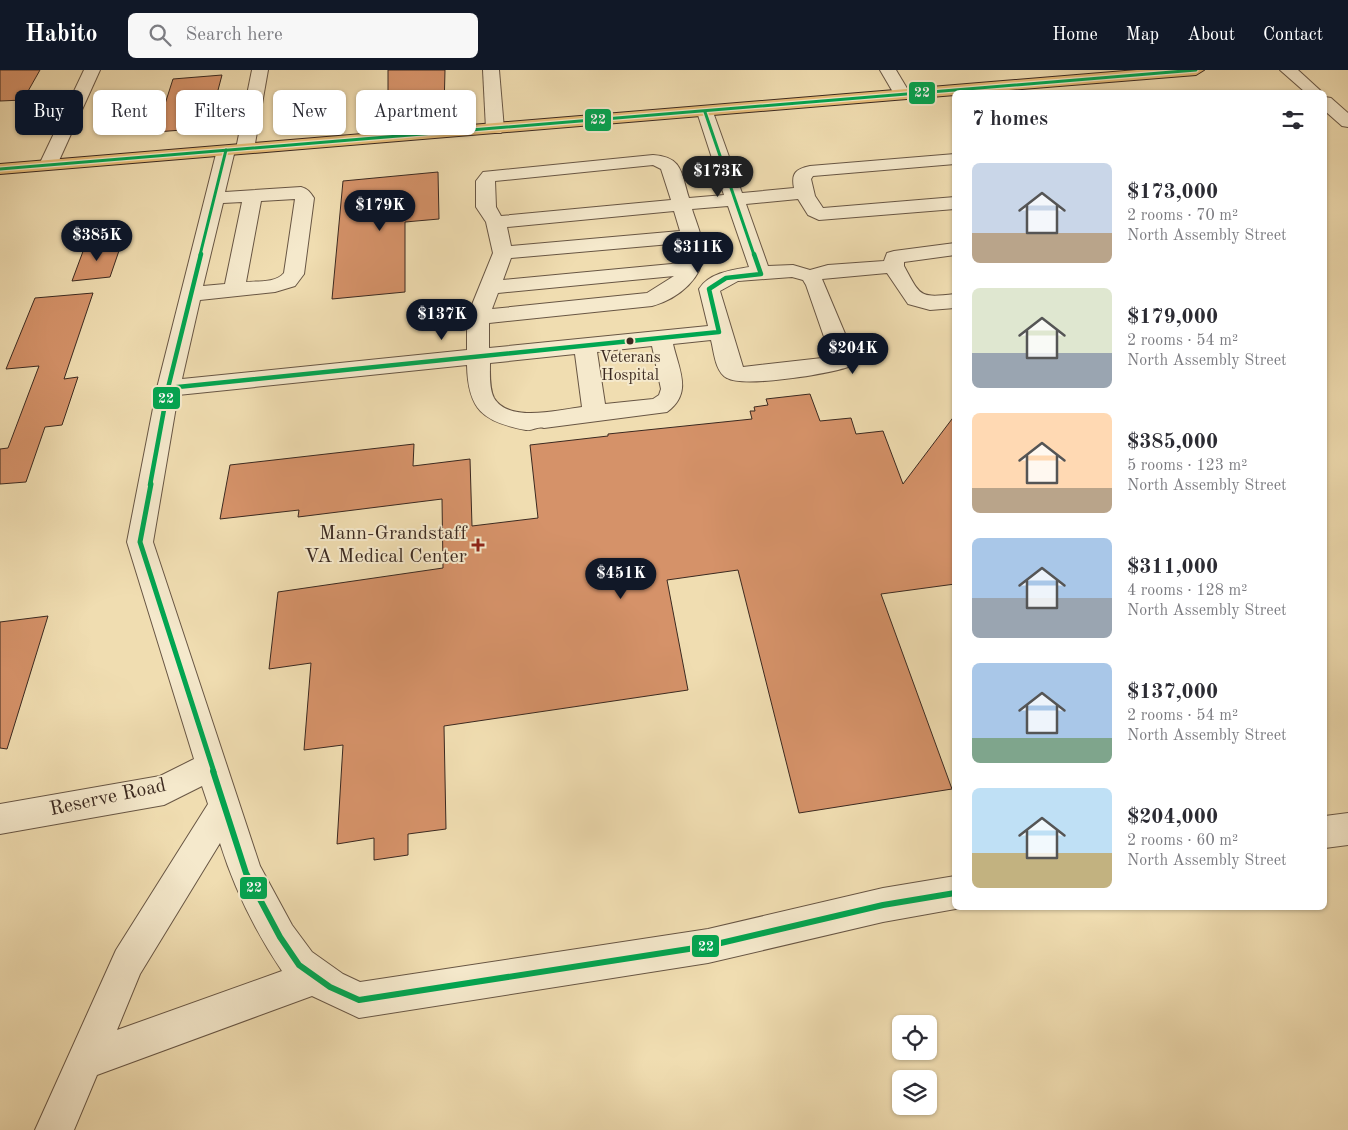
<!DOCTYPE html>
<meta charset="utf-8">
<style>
:root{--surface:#fff;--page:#f7f7f7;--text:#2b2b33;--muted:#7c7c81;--accent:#111827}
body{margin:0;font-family:"Old Standard TT",serif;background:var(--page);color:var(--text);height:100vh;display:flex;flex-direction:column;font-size:19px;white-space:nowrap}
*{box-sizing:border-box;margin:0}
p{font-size:16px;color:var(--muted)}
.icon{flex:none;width:28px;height:28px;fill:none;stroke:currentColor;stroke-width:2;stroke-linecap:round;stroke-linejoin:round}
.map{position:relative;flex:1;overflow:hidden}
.drawer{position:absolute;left:952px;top:20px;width:375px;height:820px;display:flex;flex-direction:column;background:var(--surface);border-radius:8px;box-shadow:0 1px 4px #0004}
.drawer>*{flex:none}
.top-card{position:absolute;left:15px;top:20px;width:475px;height:45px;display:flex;gap:10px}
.buttons{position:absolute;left:892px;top:945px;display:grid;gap:10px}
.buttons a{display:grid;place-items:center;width:45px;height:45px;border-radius:8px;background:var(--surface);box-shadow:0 1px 4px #0004;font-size:25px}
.price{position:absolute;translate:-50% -42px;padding:0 11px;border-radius:18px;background:var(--accent);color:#fff;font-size:16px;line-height:32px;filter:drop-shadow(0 1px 2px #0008)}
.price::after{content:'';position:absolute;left:50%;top:30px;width:15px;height:11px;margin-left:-8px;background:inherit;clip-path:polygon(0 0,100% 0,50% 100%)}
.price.selected{background:#222;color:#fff}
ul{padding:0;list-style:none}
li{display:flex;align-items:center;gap:15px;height:125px;padding:0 20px}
li span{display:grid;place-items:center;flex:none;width:140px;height:100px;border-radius:8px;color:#555}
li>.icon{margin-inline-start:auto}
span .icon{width:60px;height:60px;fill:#fffc;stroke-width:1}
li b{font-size:21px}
h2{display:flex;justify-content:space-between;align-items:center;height:60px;padding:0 20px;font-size:21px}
.tag{padding:0 18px;border-radius:8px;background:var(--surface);box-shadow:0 1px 4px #0004;font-size:18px;line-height:45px}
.tag.selected{background:var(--accent);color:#fff}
header{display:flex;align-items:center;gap:30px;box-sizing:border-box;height:70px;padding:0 25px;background:var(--accent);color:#fff}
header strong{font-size:24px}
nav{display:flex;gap:28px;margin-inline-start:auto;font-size:18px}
.search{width:350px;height:45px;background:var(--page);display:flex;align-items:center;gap:12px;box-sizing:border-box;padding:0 18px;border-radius:8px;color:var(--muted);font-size:19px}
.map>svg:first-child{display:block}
.building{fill:#d59269;stroke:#3b2920}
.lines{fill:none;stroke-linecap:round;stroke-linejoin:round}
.minor-casing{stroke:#685644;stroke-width:2}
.major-casing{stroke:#3b2920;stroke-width:2}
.minor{fill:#f5e9cc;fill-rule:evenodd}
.major{fill:#e8be78;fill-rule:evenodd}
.bus-1-far3-casing{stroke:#f5e9cc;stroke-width:5.5}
.bus-1-far2-casing{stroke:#f5e9cc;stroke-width:8}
.bus-1-far1-casing{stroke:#f5e9cc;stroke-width:9}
.bus-1-casing{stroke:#f5e9cc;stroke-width:10}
.bus-1-far3{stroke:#00a651;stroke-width:3}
.bus-1-far2{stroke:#00a651;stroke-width:4.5}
.bus-1-far1{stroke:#00a651;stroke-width:5}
.bus-1{stroke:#00a651;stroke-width:6}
.bus-dot{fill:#3b2920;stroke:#f5e9cc;stroke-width:2}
.poi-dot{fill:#8f2418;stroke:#f5e9cc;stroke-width:2}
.labels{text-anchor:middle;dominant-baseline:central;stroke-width:4;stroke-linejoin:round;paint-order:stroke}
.far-bus-label{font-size:16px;fill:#3b2920;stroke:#f5e9cc}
.poi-label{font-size:20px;fill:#3b2920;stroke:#f5e9cc;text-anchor:end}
.street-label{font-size:20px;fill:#3b2920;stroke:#f5e9cc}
.line-badge{stroke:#f5e9cc;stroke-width:2}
.badge-label{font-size:14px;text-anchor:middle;font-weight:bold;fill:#fff}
</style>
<header>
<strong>Habito</strong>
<div class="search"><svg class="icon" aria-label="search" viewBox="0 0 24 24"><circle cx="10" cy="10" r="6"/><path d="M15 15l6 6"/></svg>Search here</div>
<nav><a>Home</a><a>Map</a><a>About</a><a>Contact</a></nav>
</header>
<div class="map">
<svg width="1348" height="1060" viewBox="0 0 1348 1060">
<rect width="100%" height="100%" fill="#f0ddb1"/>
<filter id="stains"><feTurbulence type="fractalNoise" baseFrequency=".004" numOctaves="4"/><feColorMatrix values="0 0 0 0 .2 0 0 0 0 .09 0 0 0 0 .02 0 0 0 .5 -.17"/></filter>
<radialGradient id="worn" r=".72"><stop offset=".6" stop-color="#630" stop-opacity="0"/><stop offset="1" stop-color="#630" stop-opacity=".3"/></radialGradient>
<g class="building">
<path d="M0,0H40L23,30L0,31Z"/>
<path d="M388,0H445L444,40L397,44L398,35L388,36Z"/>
<path d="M222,5L208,58L156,62L173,9Z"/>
<path d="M438,102L439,149L405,152V222L332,229L343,111Z"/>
<path d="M122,172L110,207L72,211L85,176Z"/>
<path d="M93,223L64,309L78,307L62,355L45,357L26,412L0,414V379L8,378L39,296L6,299L35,228Z"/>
<path d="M810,324L820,351L851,348L856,364L883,361L903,414L955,345V514L881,524L952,719L799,743L738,500L667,510L688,620L444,656L446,759L408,764V785L374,790V768L337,774L343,675L304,680L311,593L269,599L278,522L443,498L442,429L298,447L299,440L220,449L230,395L414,374L413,396L470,389L472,456L538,448L530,375L608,366V364L752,349L750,341H755L754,337L768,335L766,329Z"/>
<path d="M48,546L7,679L0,678V552Z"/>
</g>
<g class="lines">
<g class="minor-casing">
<g id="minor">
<path d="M84,0H100L57,95L54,99H42L39,95Z"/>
<path d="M252,0H268L254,79L251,83H239L236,79Z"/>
<path d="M483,0H499L504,59L501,63H489L486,59Z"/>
<path d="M880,0H896L911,25L909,29H897Z"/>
<path d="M1280,0H1298L1322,22H1305Z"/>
<path d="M1325,27L1331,28L1348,43V57L1342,56L1325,41Z"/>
<path d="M705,37L711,38L713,42L742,123L794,118C791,103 796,99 810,96L955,84V94L813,106L811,109L815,126L823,138L955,127V139L819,150L808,145L798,129L746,134L768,196L793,195L810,200L828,195L884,191L887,183L894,181L955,173V185L904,192V196C921,227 919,228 955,224V238L930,240L908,234L887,203L822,209L854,285L848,297C828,304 744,318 727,308C715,302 714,281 711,270L673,274C679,300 693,323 667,342L544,358C537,356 533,361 526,360C483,352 468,340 467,295L178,325L153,472L260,796L292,855L312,882L343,904L360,912L708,859L883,818L955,806V838H961L883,852L708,893L359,948L312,926L97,1005L74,1060H35L116,880L208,734L202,716L164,735L0,764V734L160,706L194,689L127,472L157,318L217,80L220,76H232L235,80L225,122L301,117C308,119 310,122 314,128L304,204L295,216L275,222L200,230L182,309L467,280V247L493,183L486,152L476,137V111L483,102L653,85C683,87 681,103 689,128L724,125L697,42L699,38ZM653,95L661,99L671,130L501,146L496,137L495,111ZM295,129L284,203C276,213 257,211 246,212L261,131ZM242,132L225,214L203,216L223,133ZM728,136L749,197C731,200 709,203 699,219L708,256L489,278V253L652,236C678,229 706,207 703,178C702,165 696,152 692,139ZM674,141L680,161L511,176L507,157ZM682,173V193L503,210L511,188ZM674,206L647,223L492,239L498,223ZM792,207L803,210L806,215L831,287L743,297L720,221L738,211ZM652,276L661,319L659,325L653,329L605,334L597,282ZM575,284L582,337C558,340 509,353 494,328C489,318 490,304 490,293ZM220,773C234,818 255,861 282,901L117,960L140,904Z"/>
<path d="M1348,743V775L1325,778V746Z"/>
</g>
</g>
<g class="major-casing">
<path id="major" d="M1137,0H1204L1196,5L984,22H955V25L0,104V94Z"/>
</g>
<use href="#minor" class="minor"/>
<use href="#major" class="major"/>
<g class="bus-1-far3-casing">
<g id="bus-1-far3">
<path d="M705,42L754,185"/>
<path d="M0,99L1196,0"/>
<path d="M200,185L226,80"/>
</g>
</g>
<g class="bus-1-far2-casing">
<g id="bus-1-far2">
<path d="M168,318L719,262L709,219L726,208L761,204L754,184"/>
<path d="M150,415L168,318L201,184"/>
</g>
</g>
<g class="bus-1-far1-casing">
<path id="bus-1-far1" d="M151,414L140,472L214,702"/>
</g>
<g class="bus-1-casing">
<path id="bus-1" d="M213,701L246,803L280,867L299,895L330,917L359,930L708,876L883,835L955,823"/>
</g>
<use href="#bus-1-far3" class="bus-1-far3"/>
<use href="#bus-1-far2" class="bus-1-far2"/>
<use href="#bus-1-far1" class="bus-1-far1"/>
<use href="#bus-1" class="bus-1"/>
</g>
<circle class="bus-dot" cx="630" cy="271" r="4.5"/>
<path class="poi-dot" d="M475.5 467.5h5v5h5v5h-5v5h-5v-5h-5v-5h5z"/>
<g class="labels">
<g class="far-bus-label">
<text x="630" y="288">Veterans<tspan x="630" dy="18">Hospital</tspan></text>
</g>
<g class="poi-label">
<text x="467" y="464">Mann-Grandstaff<tspan x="467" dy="23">VA Medical Center</tspan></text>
</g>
<g class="street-label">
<text transform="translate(108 728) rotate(-12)">Reserve Road</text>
</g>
</g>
<g class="line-badge">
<rect x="908" y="11" width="28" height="24" rx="5" fill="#00a651"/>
<rect x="584" y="38" width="28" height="24" rx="5" fill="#00a651"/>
<rect x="152" y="316" width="29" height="24" rx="5" fill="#00a651"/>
<rect x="239" y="806" width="29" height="24" rx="5" fill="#00a651"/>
<rect x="691" y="864" width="29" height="24" rx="5" fill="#00a651"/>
</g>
<g class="badge-label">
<text x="922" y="27">22</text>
<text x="598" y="54">22</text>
<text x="166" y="333">22</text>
<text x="254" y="822">22</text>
<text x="706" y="881">22</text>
</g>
<rect width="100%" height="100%" filter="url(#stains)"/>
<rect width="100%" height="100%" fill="url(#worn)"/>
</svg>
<div class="buttons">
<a><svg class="icon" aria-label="locate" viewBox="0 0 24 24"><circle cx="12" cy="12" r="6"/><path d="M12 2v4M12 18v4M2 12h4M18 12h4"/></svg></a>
<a><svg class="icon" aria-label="layers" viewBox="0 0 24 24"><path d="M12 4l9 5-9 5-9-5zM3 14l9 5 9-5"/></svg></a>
</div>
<b class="price selected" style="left:718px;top:128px">$173K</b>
<b class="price" style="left:380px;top:162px">$179K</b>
<b class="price" style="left:97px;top:192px">$385K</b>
<b class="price" style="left:698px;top:204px">$311K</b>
<b class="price" style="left:442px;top:271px">$137K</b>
<b class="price" style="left:853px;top:305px">$204K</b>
<b class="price" style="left:621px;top:530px">$451K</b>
<div class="top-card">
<a class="tag selected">Buy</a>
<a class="tag">Rent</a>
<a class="tag">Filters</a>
<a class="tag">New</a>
<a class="tag">Apartment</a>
</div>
<section class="drawer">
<h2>7 homes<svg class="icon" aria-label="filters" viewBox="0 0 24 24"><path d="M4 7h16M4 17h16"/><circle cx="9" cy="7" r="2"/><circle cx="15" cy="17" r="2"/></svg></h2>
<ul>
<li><span style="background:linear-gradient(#c9d6e8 70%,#b9a48a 0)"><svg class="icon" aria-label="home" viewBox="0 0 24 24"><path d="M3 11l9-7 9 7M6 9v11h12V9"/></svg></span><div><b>$173,000</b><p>2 rooms · 70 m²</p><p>North Assembly Street</p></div></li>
<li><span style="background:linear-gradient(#dfe7d0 65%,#9aa5b1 0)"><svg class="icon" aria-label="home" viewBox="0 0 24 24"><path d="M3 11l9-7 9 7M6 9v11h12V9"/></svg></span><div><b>$179,000</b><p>2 rooms · 54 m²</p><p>North Assembly Street</p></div></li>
<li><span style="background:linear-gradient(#ffd9b3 75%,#b9a48a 0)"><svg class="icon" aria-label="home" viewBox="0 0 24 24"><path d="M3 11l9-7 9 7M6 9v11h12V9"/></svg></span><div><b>$385,000</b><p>5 rooms · 123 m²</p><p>North Assembly Street</p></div></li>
<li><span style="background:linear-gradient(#a9c7e8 60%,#9aa5b1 0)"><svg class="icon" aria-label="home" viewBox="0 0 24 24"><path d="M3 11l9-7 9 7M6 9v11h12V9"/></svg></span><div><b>$311,000</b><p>4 rooms · 128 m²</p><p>North Assembly Street</p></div></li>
<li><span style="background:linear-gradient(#a9c7e8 75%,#7fa58c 0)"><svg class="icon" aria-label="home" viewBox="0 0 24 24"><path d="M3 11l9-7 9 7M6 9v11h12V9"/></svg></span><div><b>$137,000</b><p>2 rooms · 54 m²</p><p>North Assembly Street</p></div></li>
<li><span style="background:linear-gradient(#bfe0f5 65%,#c2b280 0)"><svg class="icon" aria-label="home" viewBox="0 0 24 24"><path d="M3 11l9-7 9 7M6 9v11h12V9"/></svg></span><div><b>$204,000</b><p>2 rooms · 60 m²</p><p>North Assembly Street</p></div></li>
</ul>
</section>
</div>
